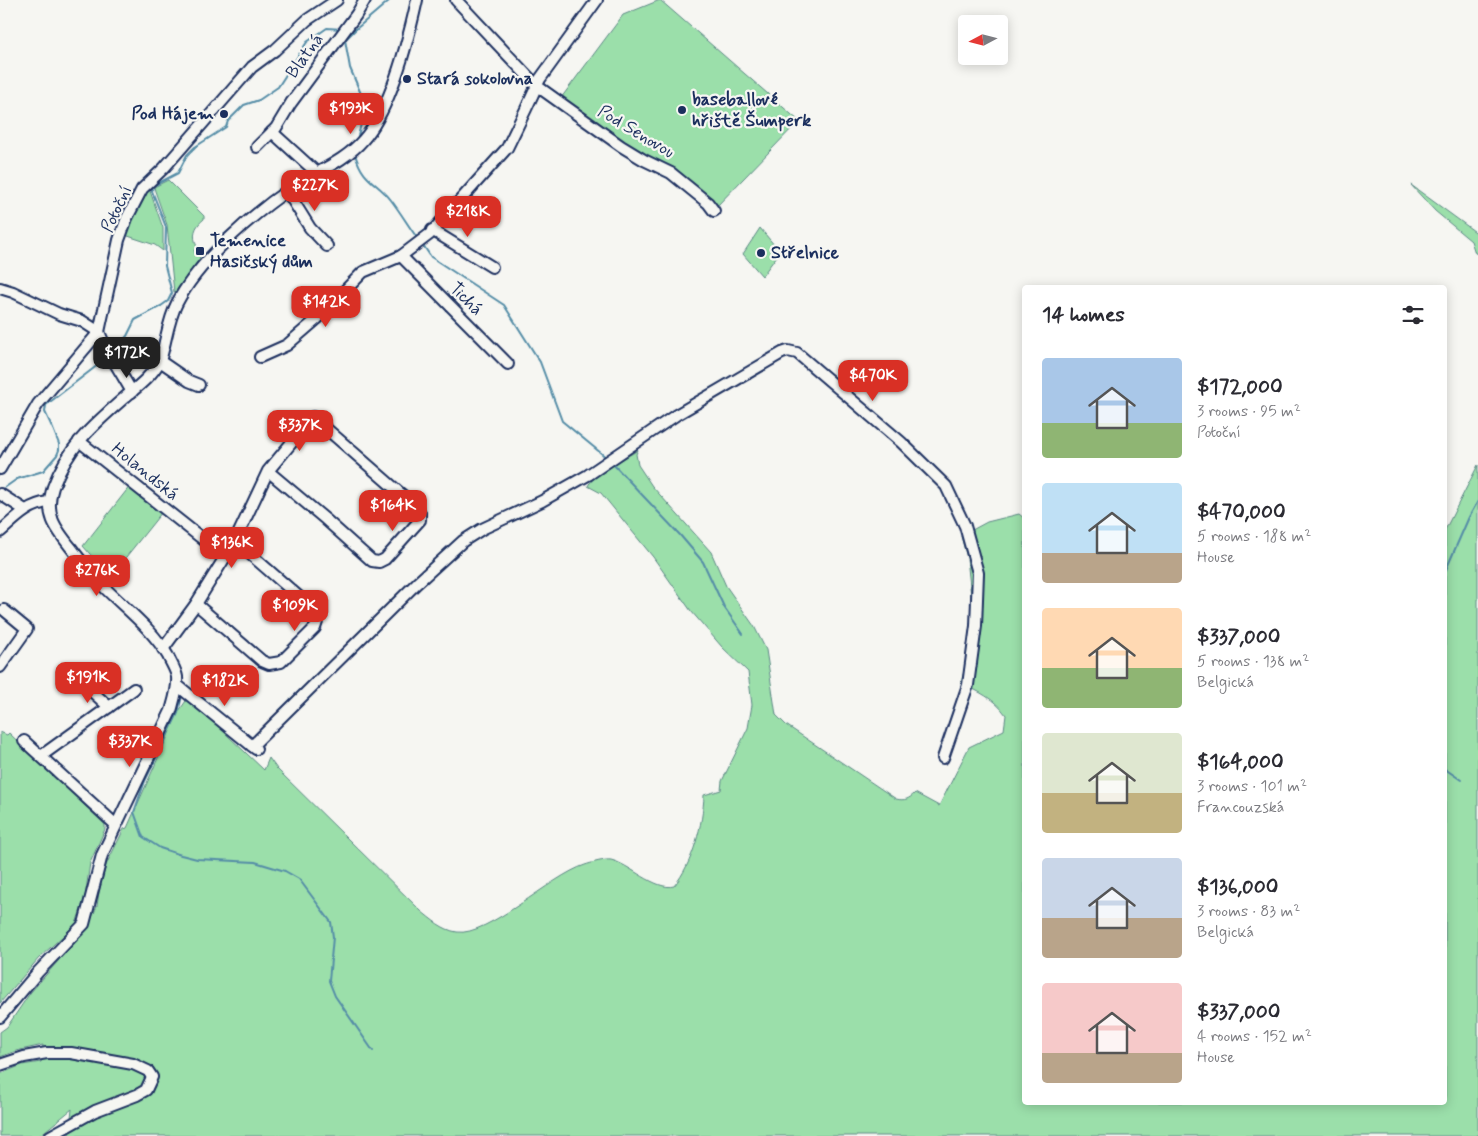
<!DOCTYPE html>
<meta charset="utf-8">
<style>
:root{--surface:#fff;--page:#f7f7f7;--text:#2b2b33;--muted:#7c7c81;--accent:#d93025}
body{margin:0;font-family:Mynerve,sans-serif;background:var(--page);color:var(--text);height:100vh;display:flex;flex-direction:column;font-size:19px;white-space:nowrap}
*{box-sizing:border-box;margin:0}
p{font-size:16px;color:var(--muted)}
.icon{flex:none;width:28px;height:28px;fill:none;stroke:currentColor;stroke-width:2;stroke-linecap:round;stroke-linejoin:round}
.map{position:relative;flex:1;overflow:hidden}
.details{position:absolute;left:1022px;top:285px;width:425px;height:820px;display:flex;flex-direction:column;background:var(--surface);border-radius:5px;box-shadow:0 2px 12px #0003}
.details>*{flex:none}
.needle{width:32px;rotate:263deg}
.buttons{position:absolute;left:958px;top:15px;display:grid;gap:10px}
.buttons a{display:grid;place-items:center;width:50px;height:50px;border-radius:5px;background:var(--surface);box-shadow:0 2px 12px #0003;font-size:25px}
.price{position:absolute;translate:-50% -42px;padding:0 11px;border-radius:10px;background:var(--accent);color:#fff;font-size:16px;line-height:32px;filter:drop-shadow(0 1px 2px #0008)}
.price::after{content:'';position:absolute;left:50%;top:30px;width:15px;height:11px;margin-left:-8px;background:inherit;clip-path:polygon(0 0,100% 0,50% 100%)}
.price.selected{background:#222;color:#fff}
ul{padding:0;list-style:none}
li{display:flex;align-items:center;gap:15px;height:125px;padding:0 20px}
li span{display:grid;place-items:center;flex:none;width:140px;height:100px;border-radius:5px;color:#555}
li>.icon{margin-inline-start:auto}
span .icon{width:60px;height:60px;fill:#fffc;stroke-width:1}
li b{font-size:21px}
h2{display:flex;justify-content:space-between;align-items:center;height:60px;padding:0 20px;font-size:21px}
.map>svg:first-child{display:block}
.green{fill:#9bdfaa;stroke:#5b8784}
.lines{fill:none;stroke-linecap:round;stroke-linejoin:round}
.stream{stroke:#558da7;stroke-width:2}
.minor-casing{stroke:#1b2f5e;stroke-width:14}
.minor{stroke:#f6f6f2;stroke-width:10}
.poi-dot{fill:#1b2f5e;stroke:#f6f6f2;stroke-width:2}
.labels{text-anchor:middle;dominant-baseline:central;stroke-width:4.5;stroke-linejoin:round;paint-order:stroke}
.street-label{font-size:18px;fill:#1b2f5e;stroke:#f6f6f2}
.poi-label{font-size:18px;font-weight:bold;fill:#1b2f5e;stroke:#f6f6f2;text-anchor:start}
</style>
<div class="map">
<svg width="1478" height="1136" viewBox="0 0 1478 1136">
<rect width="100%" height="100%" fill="#f6f6f2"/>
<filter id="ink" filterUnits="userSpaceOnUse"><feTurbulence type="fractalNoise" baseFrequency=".02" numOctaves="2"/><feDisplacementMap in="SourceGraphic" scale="10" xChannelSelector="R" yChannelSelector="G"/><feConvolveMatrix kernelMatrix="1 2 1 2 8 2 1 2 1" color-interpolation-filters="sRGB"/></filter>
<g filter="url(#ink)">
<g class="green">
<path d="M660,0L799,121L715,208L669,167L634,149L561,98L623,15Z"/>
<path d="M168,180L204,216V219C194,227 192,235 197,247L194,250L195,254H198L200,258L175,292H174L167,225L155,191L154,187Z"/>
<path d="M1411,185L1478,234V254L1475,253L1471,241L1435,211Z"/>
<path d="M145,188L150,191L163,228V251L155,245L122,234Z"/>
<path d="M760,228L780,252L762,276L743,254Z"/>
<path d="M638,450L636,454L638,465L652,486L711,552L726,586L754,626L766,650L776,715L786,725L896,799C905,801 909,799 915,793L939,806L969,747L1004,730L1006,715C994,698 979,692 961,683L970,647L971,596L967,558L961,536L987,522L1019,514L1025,519V1102H1445V530L1478,465V1136H67L69,1135L72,1109L39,1136H0V1074L22,1065L41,1062L43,1045L16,1051L0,1057V1032L7,1027L30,993L88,927L97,906L99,892L106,865L124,829L127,828L179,711L188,698L264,770L269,758L277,769L421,911C431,919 443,930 457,932C487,937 551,876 585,865C591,863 605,859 611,860C629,864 656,891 674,886C693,863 703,824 704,795L721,790L722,781L748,728L752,705L748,672L722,647L691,611L653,557L601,493L588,486C592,476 627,457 638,450Z"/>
<path d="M130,486L162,512L110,577L83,546Z"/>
<path d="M0,732L7,735L9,733L101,821L105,825V829L90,863L85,897L76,924L39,958L0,1003Z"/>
</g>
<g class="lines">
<g class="stream">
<path d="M351,29H356L390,0"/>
<path d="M356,29L345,40L350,68L361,94L364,112L357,140"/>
<path d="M355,154C363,182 376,181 391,200C401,213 409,227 418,239"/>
<path d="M423,245L431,257L504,305L540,362L562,421L607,458"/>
<path d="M112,353L127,336L135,320L161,306L168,301L172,293L165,266L166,227L152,191L153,186L178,173L187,155L195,147L226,127L228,121L244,105L259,100L278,87L307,42L327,28L342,29"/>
<path d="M612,463L680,535L703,562L724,607L743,634"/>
<path d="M0,491L17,479L43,471L57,455L59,450V444L53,429L45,412L46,405L107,358"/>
<path d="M1445,572L1469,517L1478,501"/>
<path d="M182,695L178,713L145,781L134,812L143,837L160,848L181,855L197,859L255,862L285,871L299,879L331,922L333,937L329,981L335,996L373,1051"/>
<path d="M1445,769L1461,780"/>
</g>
<g class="minor-casing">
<g id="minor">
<path d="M456,0L537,86L621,146L644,160L671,173L708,203L714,211"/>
<path d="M272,132L317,173"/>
<path d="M257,147L276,128L291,103L356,15L365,0"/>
<path d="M287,191L310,228L327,246"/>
<path d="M432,230L492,267"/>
<path d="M401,256L508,364"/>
<path d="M0,288L13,292L59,314L82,321L99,332L106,348L132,392"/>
<path d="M260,357L287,345L317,319L363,272L401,256L430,234L507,148L526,109L540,79L597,0"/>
<path d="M160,361L189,381L199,385"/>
<path d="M79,441L214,548"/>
<path d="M0,469L38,404L99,332L119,240L127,218L142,189L164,168L252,67L275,50L307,20L337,0"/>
<path d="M0,494L25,510"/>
<path d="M0,532C15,519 28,504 49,502"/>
<path d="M196,604L262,661L269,664L281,662L315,628L317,622L313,609L235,541"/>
<path d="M163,649L196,604L235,541L268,471L313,417L416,507L420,513V520L385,559L379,562L372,561L325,519L268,471"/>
<path d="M0,667L27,629L4,610"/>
<path d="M84,684L109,707"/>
<path d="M177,685L256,749"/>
<path d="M24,741L116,825"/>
<path d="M252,746L417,583L463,541L482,529L542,501L588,475L676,415L782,353L788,351L797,353L901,442L946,486L965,526L978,573L976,626L968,685L943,758"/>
<path d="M41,756L134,689"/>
<path d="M0,1017L38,972L84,924L102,855L171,711C174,700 178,689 177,677C176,670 171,663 168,656C151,627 124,608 101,584C90,573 81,561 72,549C55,528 44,514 53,487C68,447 92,426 123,399C137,387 151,377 160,361C166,342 168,320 177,303C199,260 254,213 294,186C318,171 345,161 363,140C391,109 408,41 417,0"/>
<path d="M0,1065L24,1057L47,1053H71L133,1064L148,1071L152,1077L146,1090L137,1095L95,1111L50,1136"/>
</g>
</g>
<use href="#minor" class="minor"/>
</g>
</g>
<g class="poi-dot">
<circle cx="407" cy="79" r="5"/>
<circle cx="682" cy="110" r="5"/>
<circle cx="224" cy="114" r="5"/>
<rect x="195" y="246" width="10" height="10" rx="2.5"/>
<circle cx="761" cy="253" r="5"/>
</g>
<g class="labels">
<g class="street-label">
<text transform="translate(305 56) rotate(-54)">Blatná</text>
<text transform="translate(636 132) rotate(31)">Pod Senovou</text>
<text transform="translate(117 209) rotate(-65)">Potoční</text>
<text transform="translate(466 299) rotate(45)">Tichá</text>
<text transform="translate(145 472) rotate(39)">Holandská</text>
</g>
<g class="poi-label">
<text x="417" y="79">Stará sokolovna</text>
<text x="692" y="100">baseballové<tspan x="692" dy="21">hřiště Šumperk</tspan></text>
<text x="214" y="114" text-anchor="end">Pod Hájem</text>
<text x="210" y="241">Temenice<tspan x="210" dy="21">Hasičský dům</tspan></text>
<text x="771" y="253">Střelnice</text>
</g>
</g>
</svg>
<div class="buttons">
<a><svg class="needle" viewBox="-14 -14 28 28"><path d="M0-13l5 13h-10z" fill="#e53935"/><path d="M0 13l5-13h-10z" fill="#7c7c81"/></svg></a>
</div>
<b class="price" style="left:351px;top:135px">$193K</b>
<b class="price" style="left:315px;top:212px">$227K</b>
<b class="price" style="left:468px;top:238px">$218K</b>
<b class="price" style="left:326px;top:328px">$142K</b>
<b class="price selected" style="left:127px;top:379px">$172K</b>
<b class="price" style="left:873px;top:402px">$470K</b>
<b class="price" style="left:300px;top:452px">$337K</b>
<b class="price" style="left:393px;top:532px">$164K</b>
<b class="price" style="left:232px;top:569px">$136K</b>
<b class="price" style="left:97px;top:597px">$276K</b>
<b class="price" style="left:295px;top:632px">$109K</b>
<b class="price" style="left:88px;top:704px">$191K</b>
<b class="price" style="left:225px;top:707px">$182K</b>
<b class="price" style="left:130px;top:768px">$337K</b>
<section class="details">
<h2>14 homes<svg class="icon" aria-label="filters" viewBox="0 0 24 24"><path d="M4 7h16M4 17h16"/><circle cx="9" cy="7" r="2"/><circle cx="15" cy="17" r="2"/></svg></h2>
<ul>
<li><span style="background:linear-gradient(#a9c7e8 65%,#8fb573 0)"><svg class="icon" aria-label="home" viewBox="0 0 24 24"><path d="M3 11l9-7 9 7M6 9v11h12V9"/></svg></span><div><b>$172,000</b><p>3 rooms · 95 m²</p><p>Potoční</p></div></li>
<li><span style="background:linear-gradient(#bfe0f5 70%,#b9a48a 0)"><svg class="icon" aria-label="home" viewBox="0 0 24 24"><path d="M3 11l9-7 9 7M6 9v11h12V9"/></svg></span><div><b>$470,000</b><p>5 rooms · 188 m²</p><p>House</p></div></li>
<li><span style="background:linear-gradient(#ffd9b3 60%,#8fb573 0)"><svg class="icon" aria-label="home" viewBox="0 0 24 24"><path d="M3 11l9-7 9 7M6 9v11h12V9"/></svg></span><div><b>$337,000</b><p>5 rooms · 138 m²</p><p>Belgická</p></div></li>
<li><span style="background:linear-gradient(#dfe7d0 60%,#c2b280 0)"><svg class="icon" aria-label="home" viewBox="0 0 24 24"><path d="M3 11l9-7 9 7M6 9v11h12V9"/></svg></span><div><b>$164,000</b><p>3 rooms · 101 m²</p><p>Francouzská</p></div></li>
<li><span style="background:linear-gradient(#c9d6e8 60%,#b9a48a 0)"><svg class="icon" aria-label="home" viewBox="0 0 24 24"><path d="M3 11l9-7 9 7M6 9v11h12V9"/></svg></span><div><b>$136,000</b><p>3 rooms · 83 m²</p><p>Belgická</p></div></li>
<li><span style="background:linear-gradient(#f6c9c9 70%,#b9a48a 0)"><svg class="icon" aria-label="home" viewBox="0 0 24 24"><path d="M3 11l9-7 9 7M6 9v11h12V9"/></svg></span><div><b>$337,000</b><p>4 rooms · 152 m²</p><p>House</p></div></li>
</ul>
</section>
</div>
